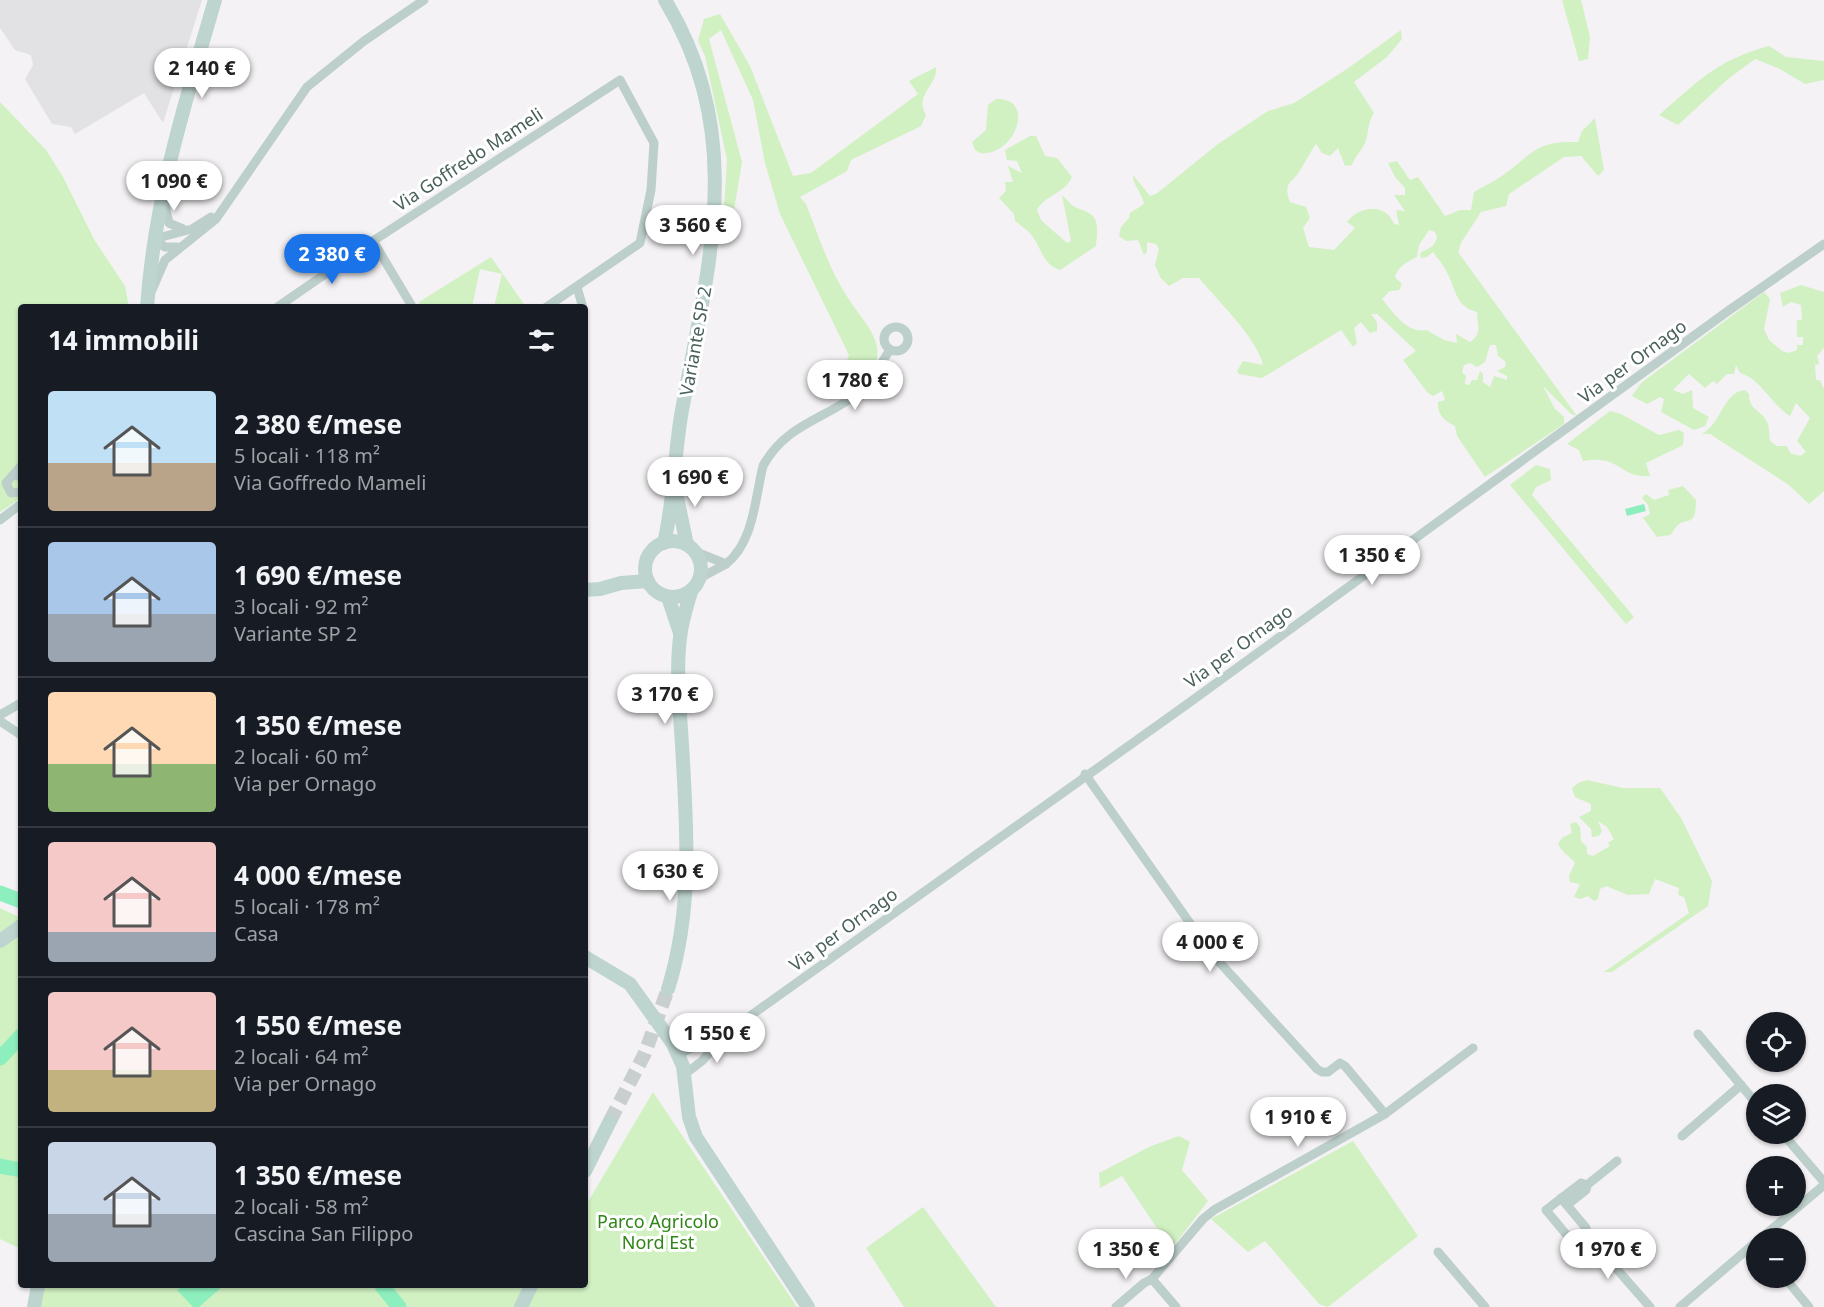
<!DOCTYPE html>
<html lang="it">
<meta charset="utf-8">
<style>
:root{--surface:#171b24;--page:#20242c;--text:#f1f3f6;--muted:#9ea1a6;--line:#363941;--accent:#1a73e8}
body{margin:0;font-family:"Noto Sans",sans-serif;background:var(--page);color:var(--text);height:100vh;display:flex;flex-direction:column;font-size:22px;white-space:nowrap}
*{box-sizing:border-box;margin:0}
p{font-size:20px;color:var(--muted)}
.icon{flex:none;width:33px;height:33px;fill:none;stroke:currentColor;stroke-width:2;stroke-linecap:round;stroke-linejoin:round}
.map{position:relative;flex:1;overflow:hidden}
.panel{position:absolute;left:18px;top:304px;width:570px;height:984px;display:flex;flex-direction:column;background:var(--surface);border-radius:6px;box-shadow:0 2px 4px #0004}
.panel>*{flex:none}
.tools{position:absolute;left:1746px;top:1012px;display:grid;gap:12px}
.tools a{display:grid;place-items:center;width:60px;height:60px;border-radius:50%;background:var(--surface);box-shadow:0 2px 4px #0004;font-size:30px}
.price{position:absolute;translate:-50% -51px;padding:0 14px;border-radius:21px;background:#fff;color:#222;font-size:20px;line-height:39px;filter:drop-shadow(0 2px 3px #0008)}
.price::after{content:'';position:absolute;left:50%;top:36px;width:18px;height:14px;margin-left:-9px;background:inherit;clip-path:polygon(0 0,100% 0,50% 100%)}
.price.on{background:var(--accent);color:#fff}
ul{padding:0;list-style:none}
li{display:flex;align-items:center;gap:18px;height:150px;padding:0 30px}
li+li{border-top:2px solid var(--line)}
li span{display:grid;place-items:center;flex:none;width:168px;height:120px;border-radius:6px;color:#555}
li>.icon{margin-inline-start:auto}
span .icon{width:72px;height:72px;fill:#fffc;stroke-width:1}
li b{font-size:26px}
h2{display:flex;justify-content:space-between;align-items:center;height:72px;padding:0 30px;font-size:26px}
.map>svg:first-child{display:block}
.education{fill:#e2e1e3}
.green{fill:#d1f1c2;fill-rule:evenodd}
.water{fill:#8eefbe}
.lines{fill:none;stroke-linecap:round;stroke-linejoin:round}
.river{stroke:#8eefbe;stroke-width:15}
.secondary-tunnel{stroke:#c9cece;stroke-width:14;stroke-dasharray:14 7;stroke-linecap:butt}
.street{stroke:#bdcfcb;stroke-width:9}
.secondary{stroke:#bed4cf;stroke-width:14}
.labels{text-anchor:middle;dominant-baseline:central;stroke-width:6;stroke-linejoin:round;paint-order:stroke}
.street-label{font-size:18px;fill:#49605b;stroke:#fff}
.park-label{font-size:18px;fill:#2e8616;stroke:#fff}
</style>
<div class="map">
<svg width="1824" height="1307" viewBox="0 0 1824 1307">
<rect width="100%" height="100%" fill="#f4f2f4"/>
<path class="education" d="M0,0H202L163,123L144,93L75,134L71,127L52,124L25,79L33,65L31,55L15,50L0,28Z"/>
<g class="green">
<path d="M1562,0H1581L1590,37L1588,59L1579,61Z"/>
<path d="M720,14L750,66L793,176L811,173L918,94L909,81L936,67C938,86 914,94 926,115L921,126L851,160L847,171L800,197L806,204C816,229 825,257 838,281C862,329 909,348 846,397H840L837,388L849,355L780,214L765,163L753,100L721,30L709,39L742,162L729,240H722L727,160L705,56L698,41L704,19Z"/>
<path d="M1401,30L1402,39L1387,57L1354,82L1374,113C1368,122 1369,130 1366,140C1364,149 1355,155 1352,165L1345,166L1338,148L1330,156L1322,153L1316,144C1310,152 1306,161 1301,169C1293,184 1282,181 1290,202L1306,207L1310,218L1303,228L1309,247L1334,250L1355,228L1347,222C1360,205 1386,203 1394,224L1399,225L1396,210L1405,211L1394,195H1405V188L1395,177L1388,163L1397,161L1410,180L1418,177L1445,216L1460,210H1471L1474,192C1484,186 1497,180 1506,173C1536,150 1538,141 1578,142L1582,131L1595,118L1604,170L1598,176L1581,156L1564,157L1509,194L1506,206L1481,212L1461,243L1458,252L1577,416L1571,414L1543,386L1555,409L1564,417V424L1485,477L1457,436L1455,426C1445,421 1437,415 1438,402L1445,400L1442,391L1433,396L1427,392L1403,360L1416,351L1377,314H1371L1377,322V331L1370,333L1361,322L1354,328L1357,343L1353,347L1341,330L1262,378L1239,374L1237,371L1243,361L1263,365C1257,338 1218,301 1199,278H1183L1169,286L1160,277L1155,265L1159,249L1156,244L1147,242V252L1144,255L1138,240L1126,241L1119,236L1121,227L1129,218L1130,213L1144,204C1142,193 1133,186 1133,175L1150,196L1156,194L1218,144L1268,111L1294,103L1347,69ZM1429,230L1435,232L1437,238L1433,246L1420,253L1421,258L1427,257L1433,252C1440,261 1447,270 1451,281C1457,297 1459,307 1477,312C1477,326 1483,333 1470,342L1456,334L1457,343L1444,340L1426,330C1407,334 1393,312 1382,299L1390,291L1399,290L1402,284L1395,277C1398,266 1407,262 1417,257L1419,245ZM1490,345H1496L1498,356L1506,362L1505,367L1497,371L1507,376V380L1494,376L1490,387L1483,382V374L1480,371L1477,380H1472L1469,385L1465,384L1466,376L1462,372L1464,365L1470,363L1477,367L1485,362Z"/>
<path d="M1769,46L1786,57L1824,61V80L1805,84L1780,69L1755,59L1728,79L1678,125L1659,115C1700,80 1715,61 1769,46Z"/>
<path d="M996,99C1037,97 1015,157 980,153L975,150L972,142L986,130L988,105Z"/>
<path d="M0,102L46,150L63,177L95,241L125,286L129,307L21,308V498L0,512Z"/>
<path d="M1030,136H1036L1045,156L1057,158L1072,177C1064,194 1045,195 1037,210L1041,220L1067,243L1071,241L1062,195C1067,199 1071,206 1077,208C1100,215 1098,223 1096,246L1060,270C1046,266 1042,253 1036,242C1032,233 1023,227 1015,221L1014,214L999,198L1006,191L1005,182H1013L1008,166L1022,173L1017,161L1007,160L1005,150Z"/>
<path d="M491,257L526,307H494L502,274L480,269L472,307L421,306L419,302Z"/>
<path d="M1801,285L1824,292V348L1817,356L1819,364L1815,365L1816,380H1820L1824,389V491L1809,504L1789,485L1710,434H1702C1722,423 1723,392 1745,390L1749,394C1749,408 1756,408 1764,417C1770,424 1769,433 1770,441L1777,446H1787L1790,453L1800,456L1806,452L1797,441L1810,418L1796,403L1790,416C1772,405 1760,378 1740,373L1736,365L1734,374H1727L1717,384L1713,381L1705,388L1689,374L1673,390L1683,394L1692,390L1693,408L1709,417L1705,426L1694,430L1661,412L1664,399L1660,397L1647,404L1632,396L1641,383L1764,292L1770,299L1764,329L1769,340L1782,351L1789,353L1797,350V345H1803V337H1797V320H1802L1801,305L1791,302L1783,307L1780,293Z"/>
<path d="M1610,411L1621,414L1659,435L1679,430L1684,433L1683,445L1646,463L1650,476C1620,479 1621,454 1583,461L1579,450L1567,444Z"/>
<path d="M1536,465L1550,469L1551,480L1536,487L1532,495L1634,617L1626,624L1510,485Z"/>
<path d="M1683,486L1696,500C1696,530 1686,515 1676,527C1674,529 1673,533 1670,535L1657,537L1643,518L1650,514L1648,505L1642,498L1646,494L1654,500L1669,495L1668,490Z"/>
<path d="M1587,780L1623,788H1660L1681,818L1712,881L1708,906L1612,972H1604L1689,913L1684,897L1678,895L1679,888L1655,879L1649,894L1628,895L1606,886L1600,889L1598,899L1594,901L1588,896L1580,899L1574,897L1580,884L1570,882L1569,876L1575,863C1569,855 1562,853 1558,844L1562,838L1572,833L1570,824L1576,822L1580,827L1581,841L1587,847V854L1593,856L1610,846L1608,843L1614,839L1607,827L1598,821L1602,831L1599,836L1592,837L1591,829L1579,817L1591,811V804L1575,797L1572,788L1578,783Z"/>
<path d="M0,908L21,918V1249L0,1239Z"/>
<path d="M653,1092L797,1307H29L34,1286H585V1207Z"/>
<path d="M1179,1136L1190,1142L1182,1170L1208,1201L1171,1249L1122,1176L1100,1188L1099,1173L1151,1146Z"/>
<path d="M1353,1141L1418,1236L1328,1307L1319,1304L1265,1241L1248,1252L1211,1219Z"/>
<path d="M923,1207L996,1307H904L866,1248Z"/>
</g>
<g class="water">
<path d="M1644,504L1646,511L1627,516L1625,509Z"/>
<path d="M182,1286H223L199,1307H193L177,1290Z"/>
</g>
<g class="lines">
<g class="river">
<path d="M0,893L21,901"/>
<path d="M0,1058L21,1036"/>
<path d="M0,1166L21,1170"/>
<path d="M382,1286L399,1307"/>
</g>
<path class="secondary-tunnel" d="M610,1121L645,1053L668,989"/>
<g class="street">
<path d="M164,202L169,223L183,229"/>
<path d="M373,241L413,308"/>
<path d="M177,247H165L154,239L192,229L211,217"/>
<path d="M577,287L583,308"/>
<path d="M152,290L165,260L216,219L307,87L364,41L424,0"/>
<path d="M276,308L373,241L620,80L654,143L651,190L640,243L545,308"/>
<circle cx="896" cy="339" r="12"/>
<path d="M13,475L21,466"/>
<path d="M21,477L13,475L6,483L11,493L21,492"/>
<path d="M0,520L21,504"/>
<path d="M694,551L726,564L700,578"/>
<path d="M726,564C754,542 755,498 763,466C785,425 823,420 857,394C872,384 880,364 890,350"/>
<path d="M0,715L21,703"/>
<path d="M0,721L21,735"/>
<path d="M1085,774L1211,953L1317,1069L1322,1072H1328L1340,1063L1345,1066L1385,1114"/>
<path d="M1698,1034L1756,1103"/>
<path d="M679,1054L729,1031L1186,705L1728,311L1824,244"/>
<path d="M685,1074L702,1061L724,1036"/>
<path d="M1783,1134L1824,1182"/>
<path d="M1682,1136L1741,1085"/>
<path d="M1587,1185L1617,1161"/>
<path d="M1561,1198L1586,1228L1587,1235L1650,1307"/>
<path d="M1567,1205L1586,1190L1587,1185L1581,1183L1546,1210L1570,1239L1577,1242L1587,1235"/>
<path d="M1760,1239L1824,1185"/>
<path d="M1438,1252L1485,1307"/>
<path d="M1785,1278L1809,1307"/>
<path d="M1152,1279L1176,1307"/>
<path d="M1116,1307L1144,1283L1152,1279L1203,1219L1214,1210L1385,1114L1473,1048"/>
<path d="M1680,1307L1756,1242"/>
</g>
<g class="secondary">
<path d="M147,308C154,201 185,102 215,0"/>
<path d="M675,488L687,545"/>
<circle cx="673" cy="569" r="28"/>
<path d="M664,543C674,502 674,458 681,416C707,269 749,138 665,0"/>
<path d="M585,590L600,589L621,583L648,581"/>
<path d="M668,597L680,633"/>
<path d="M0,941L21,926"/>
<path d="M585,957L630,984L673,1044L683,1066L689,1117L696,1137L808,1307"/>
<path d="M668,989C693,910 687,828 682,745C680,709 675,667 681,631C683,618 687,605 691,592"/>
<path d="M585,1171L610,1121"/>
<path d="M34,1307L38,1286"/>
<path d="M521,1307L531,1286"/>
</g>
</g>
<g class="labels">
<g class="street-label">
<text transform="translate(468 159) rotate(-33)">Via Goffredo Mameli</text>
<text transform="translate(695 341) rotate(-80)">Variante SP 2</text>
<text transform="translate(1632 361) rotate(-36)">Via per Ornago</text>
<text transform="translate(1238 646) rotate(-36)">Via per Ornago</text>
<text transform="translate(843 929) rotate(-36)">Via per Ornago</text>
</g>
<g class="park-label">
<text x="658" y="1221">Parco Agricolo<tspan x="658" dy="21">Nord Est</tspan></text>
</g>
</g>
</svg>
<div class="tools">
<a><svg class="icon" aria-label="locate" viewBox="0 0 24 24"><circle cx="12" cy="12" r="6"/><path d="M12 2v4M12 18v4M2 12h4M18 12h4"/></svg></a>
<a><svg class="icon" aria-label="layers" viewBox="0 0 24 24"><path d="M12 4l9 5-9 5-9-5zM3 14l9 5 9-5"/></svg></a>
<a>+</a>
<a>−</a>
</div>
<b class="price" style="left:202px;top:99px">2 140 €</b>
<b class="price" style="left:174px;top:212px">1 090 €</b>
<b class="price" style="left:693px;top:256px">3 560 €</b>
<b class="price on" style="left:332px;top:285px">2 380 €</b>
<b class="price" style="left:855px;top:411px">1 780 €</b>
<b class="price" style="left:695px;top:508px">1 690 €</b>
<b class="price" style="left:1372px;top:586px">1 350 €</b>
<b class="price" style="left:665px;top:725px">3 170 €</b>
<b class="price" style="left:670px;top:902px">1 630 €</b>
<b class="price" style="left:1210px;top:973px">4 000 €</b>
<b class="price" style="left:717px;top:1064px">1 550 €</b>
<b class="price" style="left:1298px;top:1148px">1 910 €</b>
<b class="price" style="left:1126px;top:1280px">1 350 €</b>
<b class="price" style="left:1608px;top:1280px">1 970 €</b>
<section class="panel">
<h2>14 immobili<svg class="icon" aria-label="filters" viewBox="0 0 24 24"><path d="M4 7h16M4 17h16"/><circle cx="9" cy="7" r="2"/><circle cx="15" cy="17" r="2"/></svg></h2>
<ul>
<li><span style="background:linear-gradient(#bfe0f5 60%,#b9a48a 0)"><svg class="icon" aria-label="home" viewBox="0 0 24 24"><path d="M3 11l9-7 9 7M6 9v11h12V9"/></svg></span><div><b>2 380 €/mese</b><p>5 locali · 118 m²</p><p>Via Goffredo Mameli</p></div></li>
<li><span style="background:linear-gradient(#a9c7e8 60%,#9aa5b1 0)"><svg class="icon" aria-label="home" viewBox="0 0 24 24"><path d="M3 11l9-7 9 7M6 9v11h12V9"/></svg></span><div><b>1 690 €/mese</b><p>3 locali · 92 m²</p><p>Variante SP 2</p></div></li>
<li><span style="background:linear-gradient(#ffd9b3 60%,#8fb573 0)"><svg class="icon" aria-label="home" viewBox="0 0 24 24"><path d="M3 11l9-7 9 7M6 9v11h12V9"/></svg></span><div><b>1 350 €/mese</b><p>2 locali · 60 m²</p><p>Via per Ornago</p></div></li>
<li><span style="background:linear-gradient(#f6c9c9 75%,#9aa5b1 0)"><svg class="icon" aria-label="home" viewBox="0 0 24 24"><path d="M3 11l9-7 9 7M6 9v11h12V9"/></svg></span><div><b>4 000 €/mese</b><p>5 locali · 178 m²</p><p>Casa</p></div></li>
<li><span style="background:linear-gradient(#f6c9c9 65%,#c2b280 0)"><svg class="icon" aria-label="home" viewBox="0 0 24 24"><path d="M3 11l9-7 9 7M6 9v11h12V9"/></svg></span><div><b>1 550 €/mese</b><p>2 locali · 64 m²</p><p>Via per Ornago</p></div></li>
<li><span style="background:linear-gradient(#c9d6e8 60%,#9aa5b1 0)"><svg class="icon" aria-label="home" viewBox="0 0 24 24"><path d="M3 11l9-7 9 7M6 9v11h12V9"/></svg></span><div><b>1 350 €/mese</b><p>2 locali · 58 m²</p><p>Cascina San Filippo</p></div></li>
</ul>
</section>
</div>
